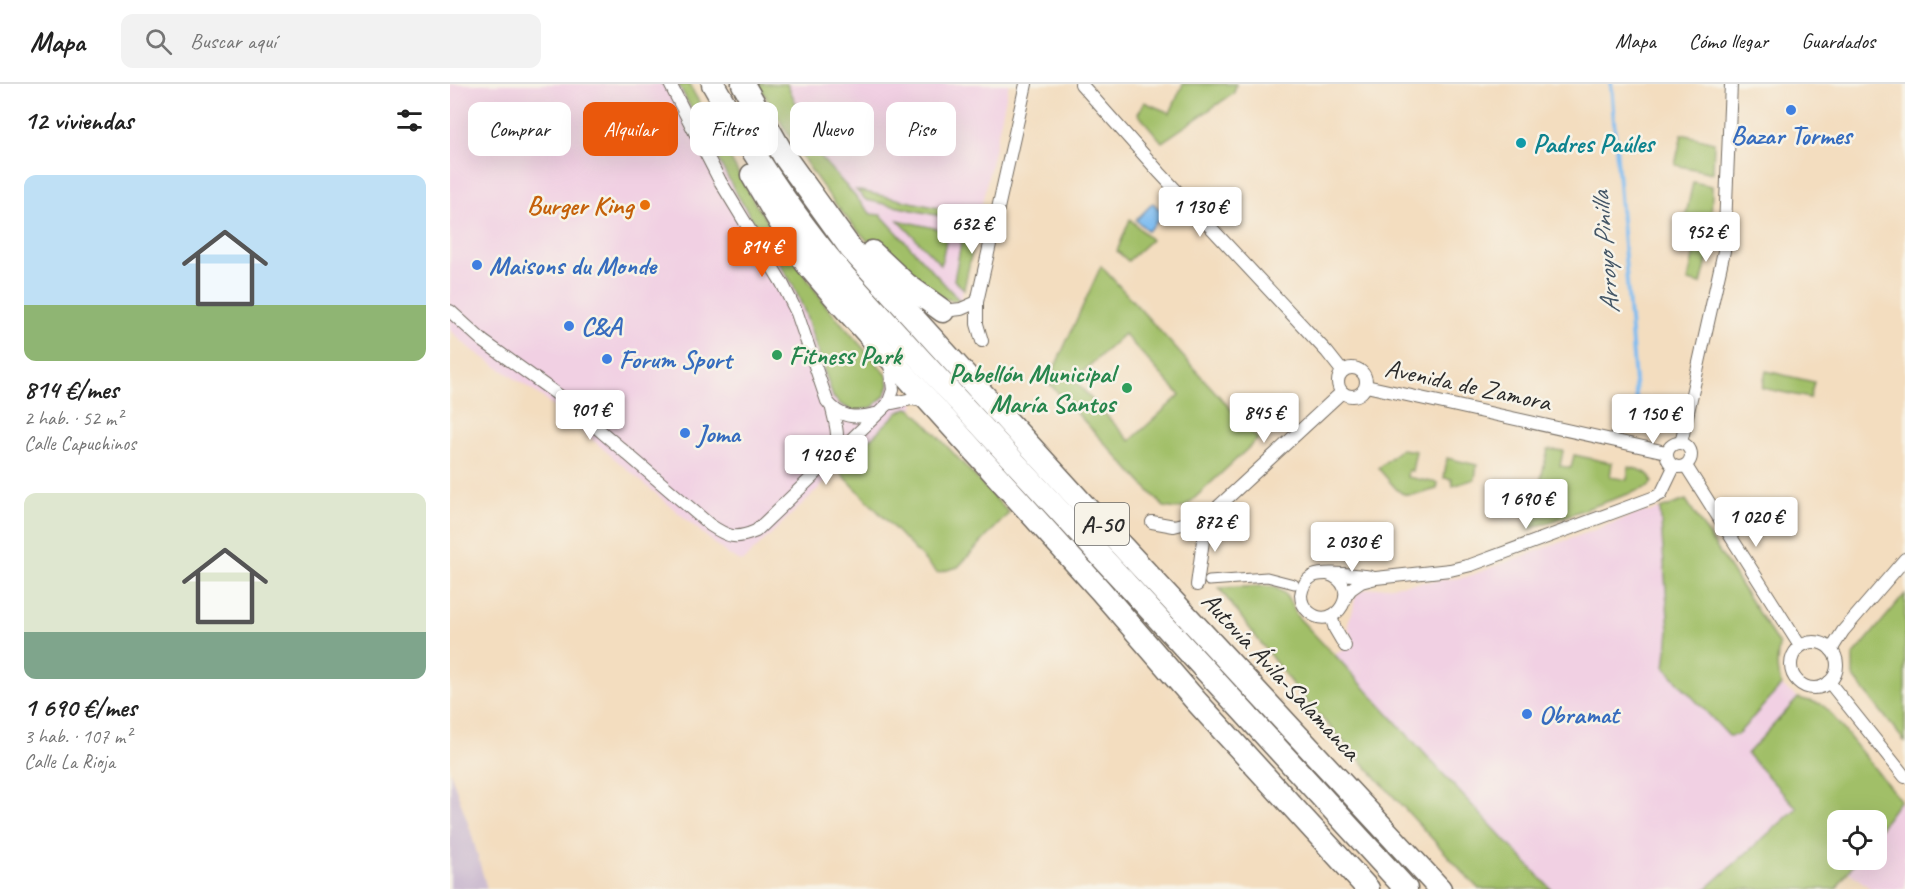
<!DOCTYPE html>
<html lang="es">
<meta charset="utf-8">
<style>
:root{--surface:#fff;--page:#f2f2f2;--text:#222;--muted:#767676;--line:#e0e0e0;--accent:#ea580c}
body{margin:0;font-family:Caveat,sans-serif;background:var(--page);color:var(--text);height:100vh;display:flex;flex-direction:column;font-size:22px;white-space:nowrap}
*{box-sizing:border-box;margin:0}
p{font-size:20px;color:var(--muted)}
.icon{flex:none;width:33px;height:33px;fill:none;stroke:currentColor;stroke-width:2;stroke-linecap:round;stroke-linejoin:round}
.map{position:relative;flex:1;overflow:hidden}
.sheet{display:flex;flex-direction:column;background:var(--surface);width:450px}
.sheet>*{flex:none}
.top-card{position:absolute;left:18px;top:18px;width:570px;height:54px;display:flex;gap:12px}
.tools{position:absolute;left:1377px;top:726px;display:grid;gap:12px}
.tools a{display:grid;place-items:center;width:60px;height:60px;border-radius:12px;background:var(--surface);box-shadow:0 6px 24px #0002;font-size:30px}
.price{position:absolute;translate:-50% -51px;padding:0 14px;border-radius:6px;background:#fff;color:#222;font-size:20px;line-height:39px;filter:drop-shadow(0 2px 3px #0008)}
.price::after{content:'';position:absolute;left:50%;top:36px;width:18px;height:14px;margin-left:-9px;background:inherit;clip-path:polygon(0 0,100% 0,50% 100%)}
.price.on{background:var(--accent);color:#fff}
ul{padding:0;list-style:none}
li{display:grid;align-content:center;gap:12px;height:318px;padding:0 24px}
li span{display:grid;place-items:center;height:186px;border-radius:12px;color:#555}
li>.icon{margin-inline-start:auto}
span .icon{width:108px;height:108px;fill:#fffc;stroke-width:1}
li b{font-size:26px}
h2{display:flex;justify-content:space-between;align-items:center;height:72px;padding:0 24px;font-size:26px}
.pill{padding:0 21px;border-radius:12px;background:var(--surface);box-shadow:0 6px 24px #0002;font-size:21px;line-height:54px}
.pill.on{background:var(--accent);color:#fff}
header{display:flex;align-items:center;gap:36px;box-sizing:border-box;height:84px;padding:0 30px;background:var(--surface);border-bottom:2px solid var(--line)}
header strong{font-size:28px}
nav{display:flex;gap:33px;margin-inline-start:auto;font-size:21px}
.search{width:420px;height:54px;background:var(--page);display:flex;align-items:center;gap:15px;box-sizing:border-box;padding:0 21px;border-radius:12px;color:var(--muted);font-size:22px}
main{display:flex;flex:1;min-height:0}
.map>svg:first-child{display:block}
.built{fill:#f1d0e3;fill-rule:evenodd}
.industrial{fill:#cebed1}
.green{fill:#a1bf67;stroke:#667549;stroke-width:1.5;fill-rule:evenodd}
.water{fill:#7dbcf1;stroke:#54748e;stroke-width:1.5}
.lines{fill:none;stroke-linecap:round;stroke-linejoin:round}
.stream{stroke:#7dbcf1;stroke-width:4}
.pedestrian-casing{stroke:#71695f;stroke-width:11}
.minor-casing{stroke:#71695f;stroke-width:14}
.motorway-casing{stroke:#71695f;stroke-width:25}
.pedestrian{stroke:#fff;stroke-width:9}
.minor{stroke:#fff;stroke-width:12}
.motorway{stroke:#fff;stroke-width:22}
.shop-dot{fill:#3f7fe0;stroke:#f7f3e8;stroke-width:2}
.culture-dot{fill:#0f9aa8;stroke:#f7f3e8;stroke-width:2}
.food-dot{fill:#e8710a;stroke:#f7f3e8;stroke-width:2}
.leisure-dot{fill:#2e9e5b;stroke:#f7f3e8;stroke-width:2}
.labels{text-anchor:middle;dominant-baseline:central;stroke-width:5;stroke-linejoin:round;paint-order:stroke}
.shield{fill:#f7f3e8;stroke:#686764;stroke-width:1.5}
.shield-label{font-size:24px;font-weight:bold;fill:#2b2b2b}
.shop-label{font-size:26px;font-weight:bold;fill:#366cbe;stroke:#f7f3e8;text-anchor:start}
.culture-label{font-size:26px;font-weight:bold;fill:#0d838f;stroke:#f7f3e8;text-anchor:start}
.food-label{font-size:26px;font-weight:bold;fill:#c56008;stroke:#f7f3e8;text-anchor:end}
.leisure-label{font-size:26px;font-weight:bold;fill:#27864d;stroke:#f7f3e8;text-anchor:start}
.street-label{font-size:26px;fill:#2b2b2b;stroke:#f7f3e8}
.water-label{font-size:27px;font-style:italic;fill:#445666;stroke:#f7f3e8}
</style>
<header>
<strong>Mapa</strong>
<div class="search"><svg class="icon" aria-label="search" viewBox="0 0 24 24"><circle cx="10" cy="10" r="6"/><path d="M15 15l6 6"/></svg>Buscar aquí</div>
<nav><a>Mapa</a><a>Cómo llegar</a><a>Guardados</a></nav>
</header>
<main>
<section class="sheet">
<h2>12 viviendas<svg class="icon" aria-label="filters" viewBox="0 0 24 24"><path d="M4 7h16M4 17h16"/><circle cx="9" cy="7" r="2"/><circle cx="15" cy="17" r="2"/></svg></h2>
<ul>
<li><span style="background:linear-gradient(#bfe0f5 70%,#8fb573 0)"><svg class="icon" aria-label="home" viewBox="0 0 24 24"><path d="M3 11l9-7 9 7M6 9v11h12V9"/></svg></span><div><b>814 €/mes</b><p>2 hab. · 52 m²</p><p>Calle Capuchinos</p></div></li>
<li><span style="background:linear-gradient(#dfe7d0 75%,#7fa58c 0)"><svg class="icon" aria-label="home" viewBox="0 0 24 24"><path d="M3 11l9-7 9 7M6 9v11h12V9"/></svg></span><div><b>1 690 €/mes</b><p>3 hab. · 107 m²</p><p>Calle La Rioja</p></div></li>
</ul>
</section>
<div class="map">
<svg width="1455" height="805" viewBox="0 0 1455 805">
<rect width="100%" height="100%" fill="#f7f3e8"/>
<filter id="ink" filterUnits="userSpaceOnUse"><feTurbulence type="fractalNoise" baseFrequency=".0167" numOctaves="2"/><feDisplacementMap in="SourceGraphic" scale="12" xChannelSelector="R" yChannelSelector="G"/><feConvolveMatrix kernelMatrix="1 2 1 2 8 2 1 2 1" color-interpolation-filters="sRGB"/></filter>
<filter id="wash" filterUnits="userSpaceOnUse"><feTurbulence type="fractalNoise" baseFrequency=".008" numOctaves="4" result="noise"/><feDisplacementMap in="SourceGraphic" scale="24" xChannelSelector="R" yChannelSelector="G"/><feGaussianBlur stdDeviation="1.35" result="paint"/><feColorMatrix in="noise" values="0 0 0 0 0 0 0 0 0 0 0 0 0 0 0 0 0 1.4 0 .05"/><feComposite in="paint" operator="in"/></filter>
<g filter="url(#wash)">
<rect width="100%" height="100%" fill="#f3ddbf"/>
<g class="built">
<path d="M0,0H239L306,121L377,223L465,321L461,325H452L447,329L292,478L277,470L92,313L18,263L0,246Z"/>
<path d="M308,0H559L510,217H499L391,126L349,67Z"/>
<path d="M1236,416L1329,561L1327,584L1329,595L1334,604L1352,616L1371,620L1377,625L1455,723V805H1421L1398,787L1386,805H1101L1005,703L885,571L904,558L899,546L898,539L903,526L905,514L909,508L917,505L1016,493L1193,428H1201ZM1388,736H1426V776H1388Z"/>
</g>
<path class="industrial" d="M0,687L20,745L37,805H0Z"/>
<g class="green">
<path d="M228,0H239L306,121L377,223L437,291L439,300L436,310L423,323L408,327L399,325L390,320L383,313L354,226L343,201L286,109Z"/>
<path d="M308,0H337L373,76L421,130L431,131L510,217C485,216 473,203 454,188C444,179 432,171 422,161C376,117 341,55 308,0Z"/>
<path d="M733,0H786L784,9L712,58L688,30L694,18L720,29Z"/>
<path d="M1232,50L1264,58L1263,89L1225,81Z"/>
<path d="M1243,98L1262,102L1261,146L1234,140Z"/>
<path d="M406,106L530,133L528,140L416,116Z"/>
<path d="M680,135L701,156L678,177L667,167Z"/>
<path d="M448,136L498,147L491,181Z"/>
<path d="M513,149L525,153L514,205L504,196Z"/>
<path d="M1246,157L1261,161L1251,200L1238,197Z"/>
<path d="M651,182L808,355L735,423L726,425L714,423L598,298ZM674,250L730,311L680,357L624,296Z"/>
<path d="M1316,287L1364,298L1360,314L1312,304Z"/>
<path d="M457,324L461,325L468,331L559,429L508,483L487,489L388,386L447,329Z"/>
<path d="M951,365L966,367L962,387L958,386L957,393L988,399L987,405C948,416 954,413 928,384Z"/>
<path d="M1098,365L1113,367L1110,382L1121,384L1124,371L1162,379L1160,393L1177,396L1179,383C1189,386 1200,387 1202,398L1198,403L1079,445Z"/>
<path d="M997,374L1027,381L1025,395L1003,402L1002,395L994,394Z"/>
<path d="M1236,416L1329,561C1327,575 1325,588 1332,601L1287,651L1279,652L1215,584L1219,547L1210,425Z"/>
<path d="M815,502L826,504L834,509L842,521L847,532L879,566L885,571L1005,703L1101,805H1029L1020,796L848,608L769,504Z"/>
<path d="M1455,510V658L1403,592V572Z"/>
<path d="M1348,614L1371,620L1377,625L1450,716L1427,748L1426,736H1388V776H1406L1386,805H1256L1347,724L1297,670Z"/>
</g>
<path class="water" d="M703,119L714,130L698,147L686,136Z"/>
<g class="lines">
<path class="stream" d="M1161,0L1188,335"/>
</g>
</g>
<g filter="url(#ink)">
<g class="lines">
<g class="pedestrian-casing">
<path id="pedestrian" d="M759,497L817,493L844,500"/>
</g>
<g class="minor-casing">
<g id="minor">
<path d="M220,0L270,97L332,199L347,229L377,317C389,334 406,335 425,330"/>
<path d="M631,0L710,89L877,268L892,287"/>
<path d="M0,227L33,257L111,313L260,441C278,453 285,456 306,447L438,320L462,315L477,318"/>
<path d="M493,227L511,225L527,218"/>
<path d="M532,257L527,240V218L576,0"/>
<circle cx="902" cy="298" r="14"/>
<path d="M916,302L1216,368"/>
<path d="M438,320L443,306L440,279"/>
<path d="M382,325C386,341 390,354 384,370"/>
<circle cx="1229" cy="371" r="12"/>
<path d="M1231,359L1274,167L1281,0"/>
<path d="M1236,382L1350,562"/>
<path d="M702,438L724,442L756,434L892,308"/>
<path d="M878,490C915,502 885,550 859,528C854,524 851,517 851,511C852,503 856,496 863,492C874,487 902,491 915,492L921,493"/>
<path d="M747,501L756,434"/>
<path d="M895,513L901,505L911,498L926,494L1000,486L1021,481L1205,413L1211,410L1224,383"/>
<path d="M881,532L885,545L895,562"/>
<circle cx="1364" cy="581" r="23"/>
<path d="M1381,566L1393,547L1455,475"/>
<path d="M1379,598L1455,693"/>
</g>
</g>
<g class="motorway-casing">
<g id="motorway">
<path d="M263,0C300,66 346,136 395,193L956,805"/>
<path d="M293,0L334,72L401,165L630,417L990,805"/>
<path d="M302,91L334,145L356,179L392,221L650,506L746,617L918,805"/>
<path d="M422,168L457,201L493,227"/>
</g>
</g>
<use href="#pedestrian" class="pedestrian"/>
<use href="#minor" class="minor"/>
<use href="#motorway" class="motorway"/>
</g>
</g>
<g class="shop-dot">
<circle cx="1341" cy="26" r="6"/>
<circle cx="27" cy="181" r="6"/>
<circle cx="119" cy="242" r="6"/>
<circle cx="157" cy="275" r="6"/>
<circle cx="235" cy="349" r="6"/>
<circle cx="1077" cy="630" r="6"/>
</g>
<circle class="culture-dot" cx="1071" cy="59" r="6"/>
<circle class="food-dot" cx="195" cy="121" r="6"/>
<g class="leisure-dot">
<circle cx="327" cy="271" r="6"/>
<circle cx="677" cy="304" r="6"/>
</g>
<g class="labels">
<rect class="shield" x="625" y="419" width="54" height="42" rx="4.5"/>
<g class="shield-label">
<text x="652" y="440">A-50</text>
</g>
<g class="shop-label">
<text x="1341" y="51" text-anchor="middle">Bazar Tormes</text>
<text x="39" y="181">Maisons du Monde</text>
<text x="131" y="242">C&amp;A</text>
<text x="169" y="275">Forum Sport</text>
<text x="247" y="349">Joma</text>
<text x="1089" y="630">Obramat</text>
</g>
<g class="culture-label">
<text x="1083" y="59">Padres Paúles</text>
</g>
<g class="food-label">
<text x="183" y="121">Burger King</text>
</g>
<g class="leisure-label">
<text x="339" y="271">Fitness Park</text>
<text x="665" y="289" text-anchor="end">Pabellón Municipal<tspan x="665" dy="30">María Santos</tspan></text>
</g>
<g class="street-label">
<text transform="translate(1018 301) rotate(12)">Avenida de Zamora</text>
<text transform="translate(831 592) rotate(47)">Autovía Ávila-Salamanca</text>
</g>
<g class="water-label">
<text transform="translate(1155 169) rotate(-95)">Arroyo Pinilla</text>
</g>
</g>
</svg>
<div class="tools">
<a><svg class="icon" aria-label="locate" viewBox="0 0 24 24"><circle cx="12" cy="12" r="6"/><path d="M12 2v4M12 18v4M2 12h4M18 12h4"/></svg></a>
</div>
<b class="price" style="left:750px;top:154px">1 130 €</b>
<b class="price" style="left:522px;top:171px">632 €</b>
<b class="price" style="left:1256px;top:179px">952 €</b>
<b class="price on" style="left:312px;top:194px">814 €</b>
<b class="price" style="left:140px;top:357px">901 €</b>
<b class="price" style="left:814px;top:360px">845 €</b>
<b class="price" style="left:1203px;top:361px">1 150 €</b>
<b class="price" style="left:376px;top:402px">1 420 €</b>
<b class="price" style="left:1076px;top:446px">1 690 €</b>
<b class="price" style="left:1306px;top:464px">1 020 €</b>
<b class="price" style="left:765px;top:469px">872 €</b>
<b class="price" style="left:902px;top:489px">2 030 €</b>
<div class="top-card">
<a class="pill">Comprar</a>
<a class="pill on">Alquilar</a>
<a class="pill">Filtros</a>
<a class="pill">Nuevo</a>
<a class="pill">Piso</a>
</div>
</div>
</main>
